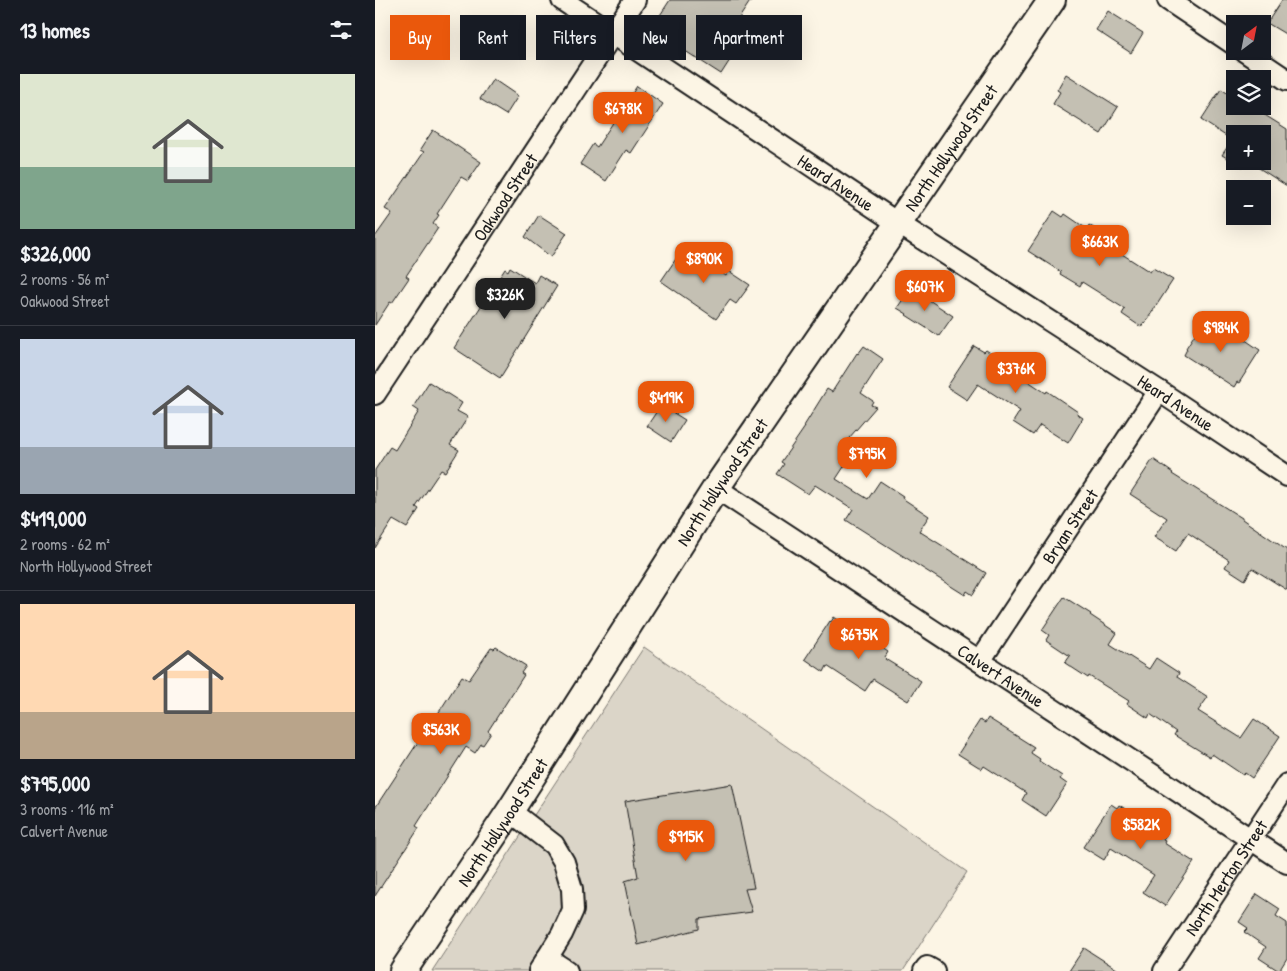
<!DOCTYPE html>
<meta charset="utf-8">
<style>
:root{--surface:#171b24;--page:#242831;--text:#f1f3f6;--muted:#9ea1a6;--line:#363941;--accent:#ea580c}
body{margin:0;font-family:"Patrick Hand",sans-serif;background:var(--page);color:var(--text);height:100vh;display:flex;flex-direction:column;font-size:19px;white-space:nowrap}
*{box-sizing:border-box;margin:0}
p{font-size:16px;color:var(--muted)}
.icon{flex:none;width:28px;height:28px;fill:none;stroke:currentColor;stroke-width:2;stroke-linecap:round;stroke-linejoin:round}
.map{position:relative;flex:1;overflow:hidden}
.drawer{display:flex;flex-direction:column;background:var(--surface);width:375px}
.drawer>*{flex:none}
.top-card{position:absolute;left:15px;top:15px;width:475px;height:45px;display:flex;gap:10px}
.needle{width:32px;rotate:32deg}
.controls{position:absolute;left:851px;top:15px;display:grid;gap:10px}
.controls a{display:grid;place-items:center;width:45px;height:45px;border-radius:0px;background:var(--surface);box-shadow:0 5px 20px #0002;font-size:25px}
.price{position:absolute;translate:-50% -42px;padding:0 11px;border-radius:10px;background:var(--accent);color:#fff;font-size:16px;line-height:32px;filter:drop-shadow(0 1px 2px #0008)}
.price::after{content:'';position:absolute;left:50%;top:30px;width:15px;height:11px;margin-left:-8px;background:inherit;clip-path:polygon(0 0,100% 0,50% 100%)}
.price.active{background:#222;color:#fff}
ul{padding:0;list-style:none}
li{display:grid;align-content:center;gap:10px;height:265px;padding:0 20px}
li+li{border-top:1px solid var(--line)}
li span{display:grid;place-items:center;height:155px;border-radius:0px;color:#555}
li>.icon{margin-inline-start:auto}
span .icon{width:90px;height:90px;fill:#fffc;stroke-width:1}
li b{font-size:21px}
h2{display:flex;justify-content:space-between;align-items:center;height:60px;padding:0 20px;font-size:21px}
.chip{padding:0 18px;border-radius:0px;background:var(--surface);box-shadow:0 5px 20px #0002;font-size:18px;line-height:45px}
.chip.active{background:var(--accent);color:#fff}
main{display:flex;flex:1;min-height:0}
.map>svg:first-child{display:block}
.green{fill:#dbd5c8;stroke:#7c7872}
.building{fill:#c4c0b3;stroke:#1c1c1c}
.lines{fill:none;stroke-linecap:round;stroke-linejoin:round}
.minor-casing{stroke:#1c1c1c;stroke-width:24}
.major-casing{stroke:#1c1c1c;stroke-width:30}
.minor{stroke:#fcf5e5;stroke-width:20}
.major{stroke:#fcf5e5;stroke-width:26}
.labels{text-anchor:middle;dominant-baseline:central;stroke-width:5;stroke-linejoin:round;paint-order:stroke}
.street-label{font-size:18px;fill:#1c1c1c;stroke:#fcf5e5}
</style>
<main>
<section class="drawer">
<h2>13 homes<svg class="icon" aria-label="filters" viewBox="0 0 24 24"><path d="M4 7h16M4 17h16"/><circle cx="9" cy="7" r="2"/><circle cx="15" cy="17" r="2"/></svg></h2>
<ul>
<li><span style="background:linear-gradient(#dfe7d0 60%,#7fa58c 0)"><svg class="icon" aria-label="home" viewBox="0 0 24 24"><path d="M3 11l9-7 9 7M6 9v11h12V9"/></svg></span><div><b>$326,000</b><p>2 rooms · 56 m²</p><p>Oakwood Street</p></div></li>
<li><span style="background:linear-gradient(#c9d6e8 70%,#9aa5b1 0)"><svg class="icon" aria-label="home" viewBox="0 0 24 24"><path d="M3 11l9-7 9 7M6 9v11h12V9"/></svg></span><div><b>$419,000</b><p>2 rooms · 62 m²</p><p>North Hollywood Street</p></div></li>
<li><span style="background:linear-gradient(#ffd9b3 70%,#b9a48a 0)"><svg class="icon" aria-label="home" viewBox="0 0 24 24"><path d="M3 11l9-7 9 7M6 9v11h12V9"/></svg></span><div><b>$795,000</b><p>3 rooms · 116 m²</p><p>Calvert Avenue</p></div></li>
</ul>
</section>
<div class="map">
<svg width="912" height="971" viewBox="0 0 912 971">
<rect width="100%" height="100%" fill="#fcf5e5"/>
<filter id="ink" filterUnits="userSpaceOnUse"><feTurbulence type="fractalNoise" baseFrequency=".02" numOctaves="2"/><feDisplacementMap in="SourceGraphic" scale="10" xChannelSelector="R" yChannelSelector="G"/><feConvolveMatrix kernelMatrix="1 2 1 2 8 2 1 2 1" color-interpolation-filters="sRGB"/></filter>
<g filter="url(#ink)">
<path class="green" d="M269,647L592,872L528,971H57Z"/>
<g class="building">
<path d="M295,0H376L353,35L366,43L346,74L276,29Z"/>
<path d="M907,0H912V35L892,23Z"/>
<path d="M733,11L768,33L756,53L721,30Z"/>
<path d="M691,74L743,107L726,134L678,104L685,92L682,90Z"/>
<path d="M118,79L143,96L131,115L105,99Z"/>
<path d="M262,86L288,104L256,153L251,150L231,181L205,164L218,144L222,147Z"/>
<path d="M846,89L860,98V106H873L876,108L877,107L912,129V186L873,161H888V134H860V161H872L868,167L847,155L857,140L826,120Z"/>
<path d="M58,130L106,162L93,181L86,177L62,214L64,215L58,224L63,228L31,276L34,278L17,303L15,302L0,325V237L17,213L10,209L49,152L45,150Z"/>
<path d="M679,211L688,217L690,214L712,229L714,225L737,240L733,245L775,272L778,268L798,280L770,323L769,322L766,327L747,314L750,309L707,282L705,286L685,274L686,272L653,251Z"/>
<path d="M164,215L192,233L176,257L150,237Z"/>
<path d="M309,247L351,276L354,271L375,285L361,304L355,300L341,319L286,281Z"/>
<path d="M135,267L160,283L164,275L182,286L125,378L79,348L130,269L133,271Z"/>
<path d="M536,288L578,316L564,336L531,315L532,314L522,308Z"/>
<path d="M831,320L861,339L863,335L885,350L864,383L862,382L859,387L809,355L812,349L811,348L827,323L829,324Z"/>
<path d="M489,346L508,359L486,393L498,401L496,405L501,407L474,438L484,444L461,479L493,499L505,481L528,496L527,498L554,516L544,531L611,573L598,595L592,591L590,595L471,520L478,509L440,485L433,494L402,474L409,464L406,462L430,427L429,426L452,389L457,392L482,353L483,354Z"/>
<path d="M599,346L609,352L611,350L646,373L644,375L671,393L672,391L703,412L702,414L708,418L693,443L665,425L658,435L638,422L645,411L603,384L592,400L572,387Z"/>
<path d="M54,382L87,403L82,411L93,417L75,445L84,450L70,472L66,470L41,507L44,509L32,528L18,520L0,548V470L15,447L20,450L44,411L38,407Z"/>
<path d="M286,405L310,420L296,442L272,426Z"/>
<path d="M778,459L798,473L797,474L867,518V519L912,550V590L877,568L870,580L850,567L854,560L813,533L801,551L779,537L792,518L755,494Z"/>
<path d="M689,597L716,614L715,615L742,633L735,644L774,669L781,658L804,673L802,677L833,697L823,711L866,738L879,719L905,736L877,778L870,773L868,775L837,754L835,757L799,735L801,732L775,714L773,718L752,704L754,701L714,676L713,678L690,663L695,656L671,640L674,635L667,630Z"/>
<path d="M459,617L493,640L494,639L513,652L510,657L511,658L510,659L546,681L533,701L498,679L490,691L452,666L449,672L430,659L455,621L456,622Z"/>
<path d="M121,647L151,666L146,673L149,675L113,731L116,733L108,745L106,744L100,753L91,747L41,826L44,828L0,896V808L49,733L50,734L87,676L94,680L116,648L119,649Z"/>
<path d="M613,718L659,747L656,753L665,759L664,761L687,776L685,779L692,784L671,816L647,800L651,793L609,766L607,769L583,754L605,720L610,723Z"/>
<path d="M357,784L379,888L370,889L377,912L324,919V929L263,945L250,881L263,877L250,801Z"/>
<path d="M736,804L742,808L744,805L791,834L788,840L790,841L789,843L819,862L790,906L768,892L779,875L736,848L729,860L708,847Z"/>
<path d="M882,894L905,909L901,916L912,923V958L904,971L884,958L891,947L869,932L873,928L864,922Z"/>
<path d="M709,948L745,971H694Z"/>
</g>
<g class="lines">
<g class="minor-casing">
<g id="minor">
<path id="s1" d="M187,0L524,224L784,391L912,476"/>
<path d="M793,0L860,45"/>
<path d="M869,51L912,80"/>
<path id="s2" d="M0,394L260,0"/>
<path id="s3" d="M341,488L912,863"/>
<path id="s4" d="M605,661L784,391"/>
<path d="M135,811L179,845L189,862L197,889L198,910L187,934L164,971"/>
<path d="M172,958L192,971"/>
<path d="M549,971L552,967L559,971"/>
<path id="s5" d="M789,971L912,784"/>
</g>
</g>
<g class="major-casing">
<g id="major">
<path id="s6" d="M28,971L135,811L341,488L677,0"/>
</g>
</g>
<use href="#minor" class="minor"/>
<use href="#major" class="major"/>
</g>
</g>
<g class="labels">
<g class="street-label">
<text stroke="none"><textPath href="#s6" startOffset="989">North Hollywood Street</textPath></text>
<text stroke="none"><textPath href="#s1" startOffset="329">Heard Avenue</textPath></text>
<text stroke="none"><textPath href="#s2" startOffset="236">Oakwood Street</textPath></text>
<text stroke="none"><textPath href="#s1" startOffset="734">Heard Avenue</textPath></text>
<text stroke="none"><textPath href="#s6" startOffset="584">North Hollywood Street</textPath></text>
<text stroke="none"><textPath href="#s4" startOffset="162">Bryan Street</textPath></text>
<text stroke="none"><textPath href="#s3" startOffset="341">Calvert Avenue</textPath></text>
<text stroke="none"><textPath href="#s6" startOffset="179">North Hollywood Street</textPath></text>
<text stroke="none"><textPath href="#s5" startOffset="112">North Merton Street</textPath></text>
</g>
</g>
</svg>
<div class="controls">
<a><svg class="needle" viewBox="-14 -14 28 28"><path d="M0-13l5 13h-10z" fill="#e53935"/><path d="M0 13l5-13h-10z" fill="#9ea1a6"/></svg></a>
<a><svg class="icon" aria-label="layers" viewBox="0 0 24 24"><path d="M12 4l9 5-9 5-9-5zM3 14l9 5 9-5"/></svg></a>
<a>+</a>
<a>−</a>
</div>
<b class="price" style="left:248px;top:134px">$678K</b>
<b class="price" style="left:725px;top:267px">$663K</b>
<b class="price" style="left:329px;top:284px">$890K</b>
<b class="price" style="left:550px;top:312px">$607K</b>
<b class="price active" style="left:130px;top:320px">$326K</b>
<b class="price" style="left:846px;top:353px">$984K</b>
<b class="price" style="left:641px;top:394px">$376K</b>
<b class="price" style="left:291px;top:423px">$419K</b>
<b class="price" style="left:492px;top:479px">$795K</b>
<b class="price" style="left:484px;top:660px">$675K</b>
<b class="price" style="left:66px;top:755px">$563K</b>
<b class="price" style="left:766px;top:850px">$582K</b>
<b class="price" style="left:311px;top:862px">$915K</b>
<div class="top-card">
<a class="chip active">Buy</a>
<a class="chip">Rent</a>
<a class="chip">Filters</a>
<a class="chip">New</a>
<a class="chip">Apartment</a>
</div>
</div>
</main>
